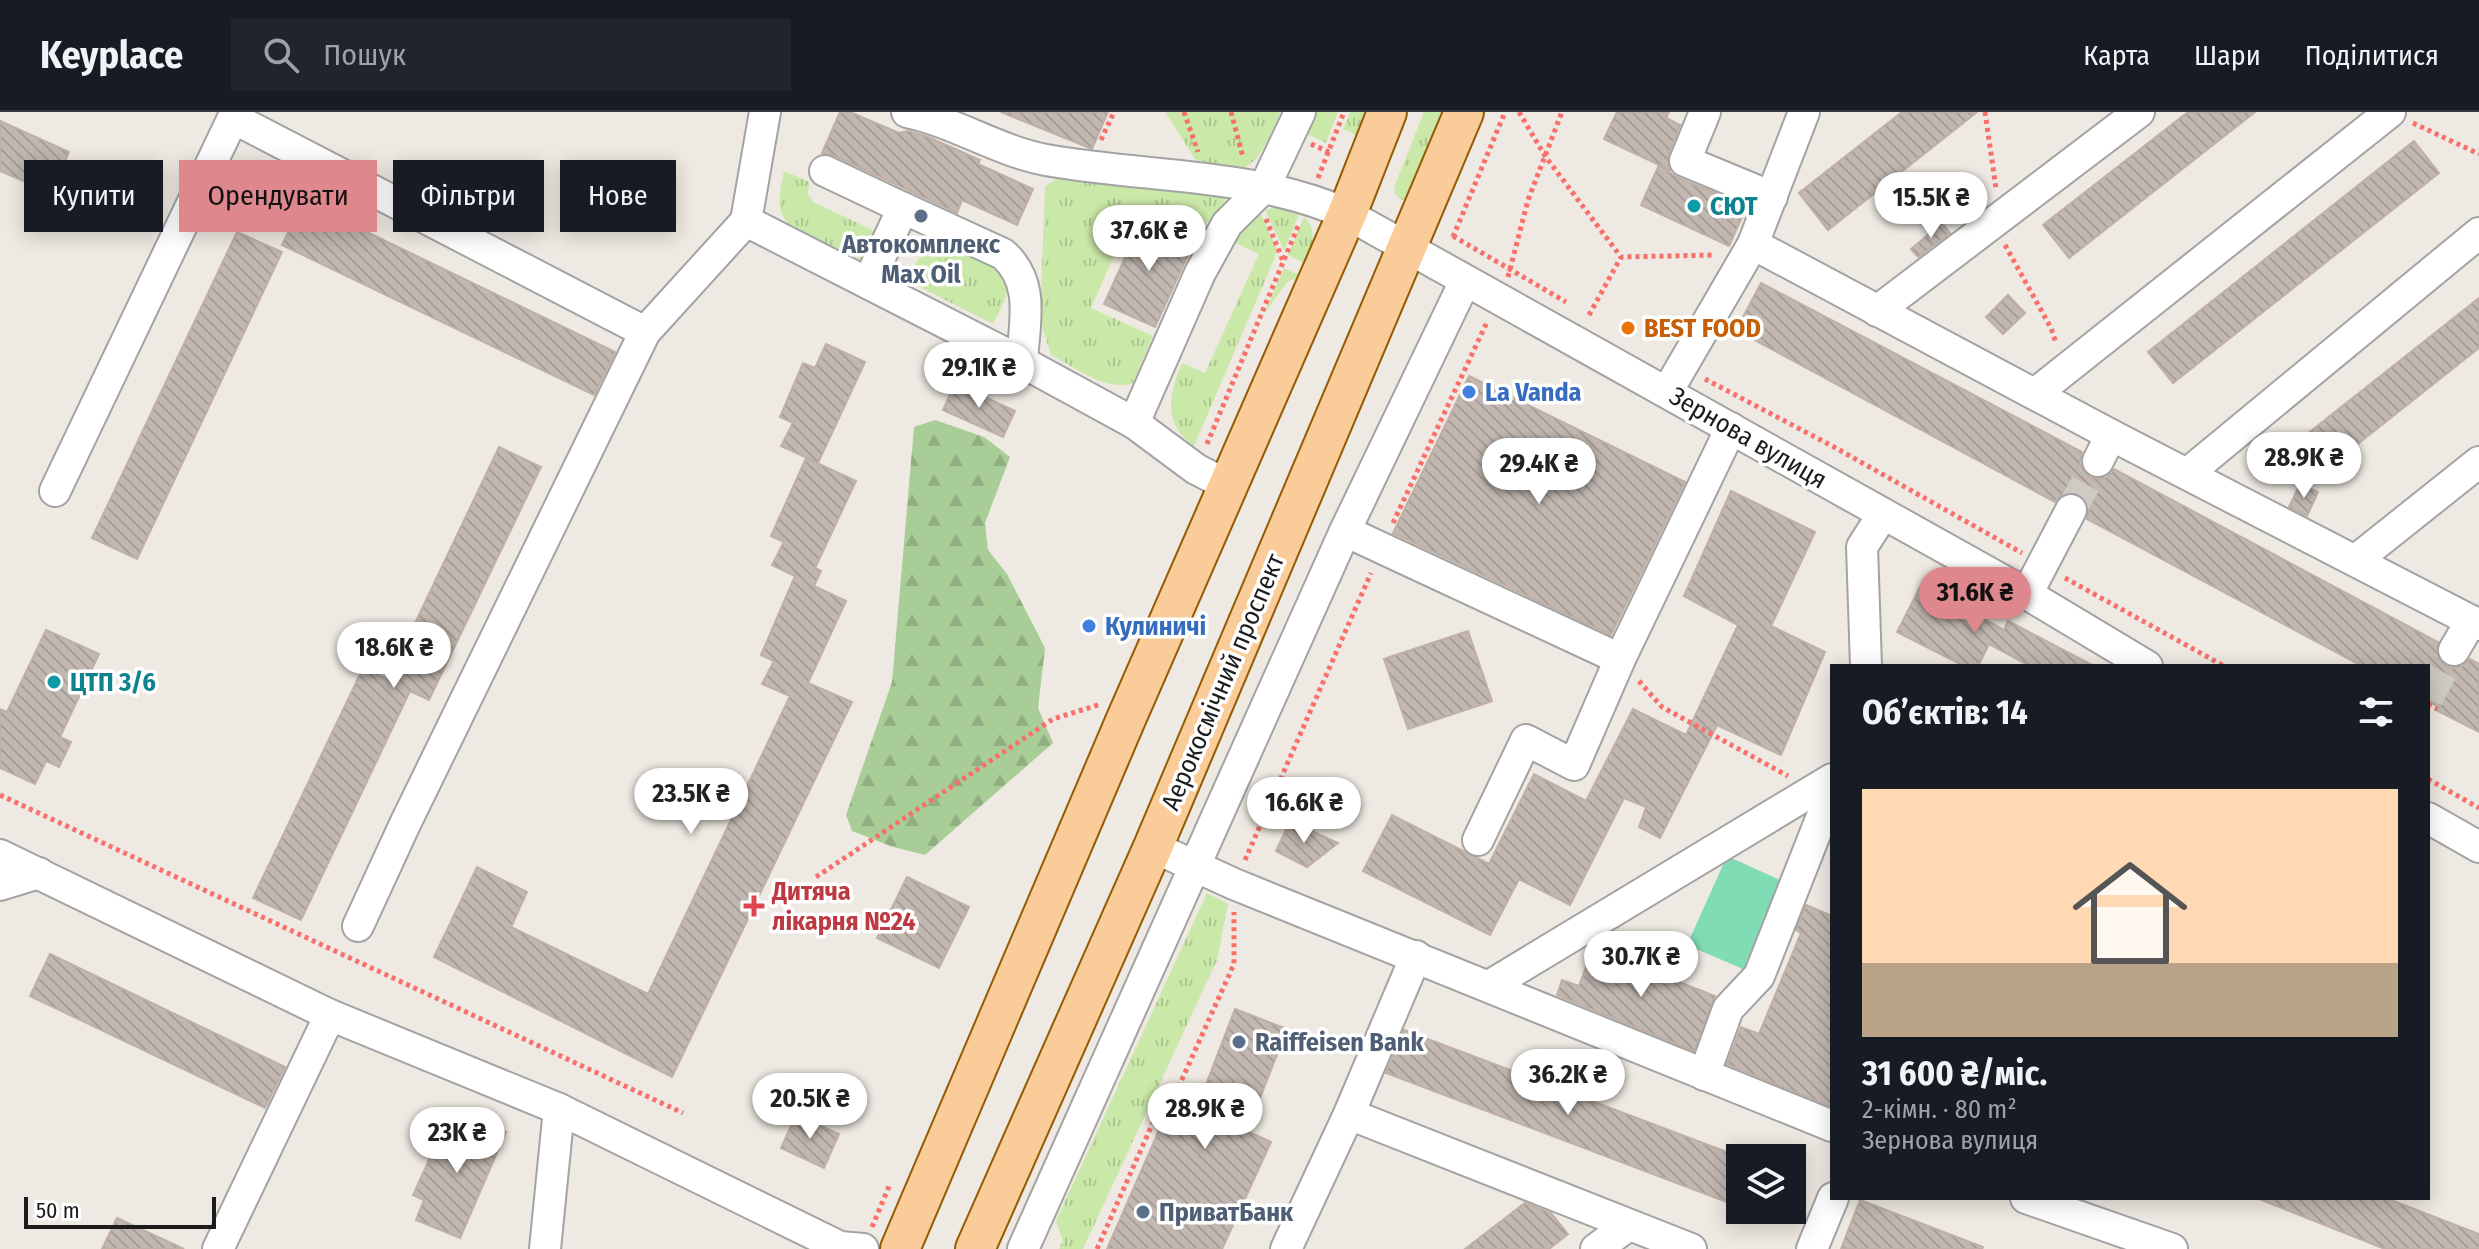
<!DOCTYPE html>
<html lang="uk">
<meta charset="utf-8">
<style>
:root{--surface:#171b24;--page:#20242c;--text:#f1f3f6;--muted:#9ea1a6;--line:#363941;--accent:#de878d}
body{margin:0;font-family:"Fira Sans Condensed",sans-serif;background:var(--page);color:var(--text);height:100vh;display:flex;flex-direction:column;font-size:30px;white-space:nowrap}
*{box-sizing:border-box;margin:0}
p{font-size:26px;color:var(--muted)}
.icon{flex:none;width:44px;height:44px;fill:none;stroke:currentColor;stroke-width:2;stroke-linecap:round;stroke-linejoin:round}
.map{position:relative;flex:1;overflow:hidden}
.details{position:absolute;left:1830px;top:552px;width:600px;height:536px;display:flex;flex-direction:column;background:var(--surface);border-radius:0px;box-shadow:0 4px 20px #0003}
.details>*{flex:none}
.banner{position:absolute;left:24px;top:48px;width:760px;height:72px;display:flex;gap:16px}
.tools{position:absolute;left:1726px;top:1032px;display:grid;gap:16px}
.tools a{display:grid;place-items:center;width:80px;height:80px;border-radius:0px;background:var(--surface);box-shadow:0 4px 20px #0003;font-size:40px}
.scale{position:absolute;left:24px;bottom:20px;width:192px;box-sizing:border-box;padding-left:8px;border:4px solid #1c1c1c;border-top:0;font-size:22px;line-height:28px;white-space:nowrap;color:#1c1c1c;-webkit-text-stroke:6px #fff;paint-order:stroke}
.price{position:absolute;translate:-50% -68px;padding:0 18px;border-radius:28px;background:#fff;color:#222;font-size:26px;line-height:52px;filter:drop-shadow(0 2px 4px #0008)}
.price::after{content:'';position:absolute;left:50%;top:48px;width:24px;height:18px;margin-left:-12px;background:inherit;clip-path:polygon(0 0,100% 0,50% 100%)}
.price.on{background:var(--accent);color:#111}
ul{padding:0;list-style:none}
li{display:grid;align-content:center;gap:16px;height:424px;padding:0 32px}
li span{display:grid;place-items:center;height:248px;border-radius:0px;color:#555}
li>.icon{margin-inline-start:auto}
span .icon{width:144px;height:144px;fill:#fffc;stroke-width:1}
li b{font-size:34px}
h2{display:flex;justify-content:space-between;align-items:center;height:96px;padding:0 32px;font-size:34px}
.chip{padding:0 28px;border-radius:0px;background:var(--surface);box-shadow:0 4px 20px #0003;font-size:28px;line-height:72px}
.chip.on{background:var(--accent);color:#111}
header{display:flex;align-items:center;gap:48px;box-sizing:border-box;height:112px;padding:0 40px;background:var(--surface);border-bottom:2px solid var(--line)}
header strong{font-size:38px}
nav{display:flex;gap:44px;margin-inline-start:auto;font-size:28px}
.search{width:560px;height:72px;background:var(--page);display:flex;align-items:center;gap:20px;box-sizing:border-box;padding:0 28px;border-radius:0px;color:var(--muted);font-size:30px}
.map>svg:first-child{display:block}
.grass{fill:url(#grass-tufts)}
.forest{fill:url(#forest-firs)}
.pitch{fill:#80dcb4}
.building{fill:url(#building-back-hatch);stroke:#bfafa5;stroke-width:2}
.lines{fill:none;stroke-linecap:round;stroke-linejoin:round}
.minor-tunnel{stroke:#cecac4;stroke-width:30;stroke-dasharray:30 15;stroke-linecap:butt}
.minor-casing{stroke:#a3a3a3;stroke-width:34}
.major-casing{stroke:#935b02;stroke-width:42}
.path{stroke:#f87069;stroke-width:5;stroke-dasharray:4 4;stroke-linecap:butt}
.minor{stroke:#fff;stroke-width:30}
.major{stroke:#facc9a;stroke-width:38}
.culture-dot{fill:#0f9aa8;stroke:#fff;stroke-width:3}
.service-dot{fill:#5c6f8a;stroke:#fff;stroke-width:3}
.food-dot{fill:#e8710a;stroke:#fff;stroke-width:3}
.shop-dot{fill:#3f7fe0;stroke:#fff;stroke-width:3}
.health-dot{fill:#e0444e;stroke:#fff;stroke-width:3}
.labels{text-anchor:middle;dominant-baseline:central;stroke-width:7;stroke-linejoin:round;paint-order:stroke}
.culture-label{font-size:26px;font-weight:bold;fill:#0d838f;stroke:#fff;text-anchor:start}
.service-label{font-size:26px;font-weight:bold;fill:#4e5e75;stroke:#fff;text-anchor:start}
.food-label{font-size:26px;font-weight:bold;fill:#c56008;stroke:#fff;text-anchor:start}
.shop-label{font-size:26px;font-weight:bold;fill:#366cbe;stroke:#fff;text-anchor:start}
.street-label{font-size:26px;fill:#1c1c1c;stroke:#fff}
.health-label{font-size:26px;font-weight:bold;fill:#be3a42;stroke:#fff;text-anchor:start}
</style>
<header>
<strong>Keyplace</strong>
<div class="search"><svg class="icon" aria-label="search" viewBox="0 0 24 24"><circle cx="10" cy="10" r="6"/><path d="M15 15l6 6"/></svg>Пошук</div>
<nav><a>Карта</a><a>Шари</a><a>Поділитися</a></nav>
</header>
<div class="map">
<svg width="2479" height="1137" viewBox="0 0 2479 1137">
<defs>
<pattern id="grass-tufts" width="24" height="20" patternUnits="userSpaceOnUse" patternTransform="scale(2)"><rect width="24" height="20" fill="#cae8a8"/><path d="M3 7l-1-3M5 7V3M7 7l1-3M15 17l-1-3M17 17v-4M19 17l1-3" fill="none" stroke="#adc690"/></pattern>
<pattern id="forest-firs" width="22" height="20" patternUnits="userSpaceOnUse" patternTransform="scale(2)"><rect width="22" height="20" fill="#a9cd97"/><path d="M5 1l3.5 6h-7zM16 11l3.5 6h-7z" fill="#91af82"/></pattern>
<pattern id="building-back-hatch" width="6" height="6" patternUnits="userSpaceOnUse" patternTransform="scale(2)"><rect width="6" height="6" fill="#c2b8b1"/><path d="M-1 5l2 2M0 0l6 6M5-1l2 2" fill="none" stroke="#a69e98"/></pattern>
</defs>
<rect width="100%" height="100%" fill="#eee9e2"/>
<g class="grass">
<path d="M1165,0H1280C1272,18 1261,53 1239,57C1227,59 1211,54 1199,53Z"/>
<path d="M1314,0H1338L1326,31L1305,21Z"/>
<path d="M1350,0H1365L1356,23L1343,17Z"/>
<path d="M1424,0H1444L1409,85L1403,88C1395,85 1394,82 1395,73Z"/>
<path d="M784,59L809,70L808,82L813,90L879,121L866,150L790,114C774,97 780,80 784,59Z"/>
<path d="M1093,61L1224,82C1228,101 1214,110 1198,113C1173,101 1163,90 1134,98L1091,196L1153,224L1133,271C1107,281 1075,255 1051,243L1040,208L1045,75L1057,66Z"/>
<path d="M1278,95L1299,102L1284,139L1265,98Z"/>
<path d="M1260,100L1277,138L1275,145L1194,334C1163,313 1168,283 1182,251L1205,261L1259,142L1236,131L1248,109Z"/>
<path d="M1304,105C1319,119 1311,135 1306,152L1288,143Z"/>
<path d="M937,130C956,133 1008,154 1007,176C1007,188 998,201 993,212L908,169C915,153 920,138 937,130Z"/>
<path d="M1284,156L1301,164L1287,170L1263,204Z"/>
<path d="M1207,781L1228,792L1217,848L1083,1137H1059L1063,1129L1056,1109Z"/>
</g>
<path class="forest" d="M935,308L984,325L1010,345L985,411L988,438L1007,462L1045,536L1038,596L1053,631L925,743L893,735L852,719L846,703L892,570L914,315Z"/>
<path class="pitch" d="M1727,744L1789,772L1750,860L1687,833Z"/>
<g class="building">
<path d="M840,0H850L899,21L908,19L928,25L980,48L978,52L1033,77L1017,113L962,88L957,101L833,43L822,41Z"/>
<path d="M1001,0H1108L1092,37Z"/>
<path d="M1617,0H1669L1666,6L1680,13L1668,43L1670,58L1604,27Z"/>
<path d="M1902,0H1977L1828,118L1799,81Z"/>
<path d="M2188,0H2255L2069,146L2043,113Z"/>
<path d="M0,9L69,40L51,81L0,59Z"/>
<path d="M2414,29L2439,61L2173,271L2148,240Z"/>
<path d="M1659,53L1678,66L1747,94L1729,134L1641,93Z"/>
<path d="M303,89L615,240L594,283L282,133Z"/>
<path d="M1143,106L1194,130L1155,215L1104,192Z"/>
<path d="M1942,111L1950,121L1918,145L1911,137Z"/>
<path d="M237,120L282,140L137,447L92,426Z"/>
<path d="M1761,171L2082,340L2080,351L2083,358L2089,365L2100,367L2108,364L2114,357L2438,530V546L2446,554L2453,556L2462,554L2470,547L2479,552V620L2436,598L2438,595L2428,589V554H2362L2087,407L2089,396L2087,389L2080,382L2069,380L2061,383L2055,390L1736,218Z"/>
<path d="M2008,183L2025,201L2003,222L1986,205Z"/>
<path d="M2479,186V236L2331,353L2306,323Z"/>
<path d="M826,232L865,250L818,351L781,334L793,311L780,305L803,251L815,256Z"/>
<path d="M1469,264L1685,370L1611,523L1393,421Z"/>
<path d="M955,271L1015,299L1003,325L943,298Z"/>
<path d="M499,335L541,355L429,588L410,579L301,808L253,786L363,556L388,568Z"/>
<path d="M806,346L856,369L815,456L821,459L814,474L846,489L808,571L852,590L672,965L434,845L477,755L527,780L511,815L648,882L790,584L762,572L774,549L761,543L795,464L772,453L784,430L771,424Z"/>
<path d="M2300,372L2318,380L2307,404L2289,395Z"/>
<path d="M1731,379L1815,420L1771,514L1825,540L1781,643L1717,613L1660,726L1639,715L1646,695L1624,686L1570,793L1519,767L1490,823L1363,759L1392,703L1489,752L1534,662L1586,689L1633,597L1686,623L1738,513L1684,484Z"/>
<path d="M1921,473L2004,518L2008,509L2094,554H2030L1989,532L1978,554H1964L1897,520Z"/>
<path d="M46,518L99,542L60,625L71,630L59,655L46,649L35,672L0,656V597L7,600Z"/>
<path d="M1468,519L1492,589L1408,617L1384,547Z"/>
<path d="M1290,709L1338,731L1307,755L1276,739Z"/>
<path d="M907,765L969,795L939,856L877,826Z"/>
<path d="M1806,793L1832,804V995L1727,952L1741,915L1759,922L1801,821L1796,818Z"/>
<path d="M1593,836L1715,884L1694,939L1557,883L1562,868L1579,874Z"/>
<path d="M50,842L285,955L265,996L30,884Z"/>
<path d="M1235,897L1287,917L1247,1019L1271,1030L1222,1137H1107L1174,984L1197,996Z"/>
<path d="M1404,918L1740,1045V1095L1386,961Z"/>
<path d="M464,1003L506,1020L460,1126L416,1108L424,1088L413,1083L441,1022L454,1027Z"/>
<path d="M796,1003L839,1022L824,1056L781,1036Z"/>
<path d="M2257,1086H2386L2479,1122V1137H2385Z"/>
<path d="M1860,1088L1983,1135L1982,1137H1841Z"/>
<path d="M1525,1091L1551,1101L1568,1122L1549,1137H1465Z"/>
<path d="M117,1106L184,1137H102Z"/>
</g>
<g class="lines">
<g class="minor-tunnel">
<path d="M2071,398L2098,349"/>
<path d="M2428,586L2454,538"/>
</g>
<g class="minor-casing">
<g id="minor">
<path d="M765,0L746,109L1022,250L1134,311L1196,357L1229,374"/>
<path d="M907,0C955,10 998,39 1046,48C1147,66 1252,60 1347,102L2027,482L2147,554"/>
<path d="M1705,0L1685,49L1772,85"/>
<path d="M825,59L903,96"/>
<path d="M1753,132L2111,323L2479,513"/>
<path d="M868,171L903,96L1003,142C1036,171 1024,211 1022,250"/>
<path d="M1877,199L2139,0"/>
<path d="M1667,280L1753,132L1804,0"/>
<path d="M2036,281L2390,0"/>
<path d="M1134,311L1200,161L1227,112L1265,74L1300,0"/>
<path d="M2098,349L2111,323"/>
<path d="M2188,361L2479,121"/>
<path d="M55,379L233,6L645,220"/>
<path d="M1345,419L1620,547L1731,316"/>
<path d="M2356,448L2479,350"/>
<path d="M2027,482L2071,398"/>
<path d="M2454,538L2471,509"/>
<path d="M1866,554L1862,435L1883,402"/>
<path d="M2428,706L2479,735"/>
<path d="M1478,728L1526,628L1574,653L1620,547"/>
<path d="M1153,735L1234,772L1832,1014"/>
<path d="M0,743L330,903L559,997L840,1135L863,1137"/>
<path d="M0,773L39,761"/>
<path d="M358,814L405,712L645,220L746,109"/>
<path d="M1489,874L1832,667"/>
<path d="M1704,963L1728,897L1759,864L1832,679"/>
<path d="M1349,1002L1691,1137"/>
<path d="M2026,1086L2172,1137"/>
<path d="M218,1137L330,903"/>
<path d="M545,1137L559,997"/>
<path d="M1023,1137L1345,419L1465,169"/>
<path d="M1286,1137L1349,1002L1416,844"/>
<path d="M1596,1137L1629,1113"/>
<path d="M1812,1137L1833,1086"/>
</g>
</g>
<g class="major-casing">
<g id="major">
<path d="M900,1137L1126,607L1347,102L1387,0"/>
<path d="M975,1137L1153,735L1464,0"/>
</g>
</g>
<g class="path">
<path d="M1184,0L1198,40"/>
<path d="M1231,0L1243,45"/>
<path d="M1519,0L1545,44L1621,145L1715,143"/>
<path d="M1985,0L1996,76"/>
<path d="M2413,11L2479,42"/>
<path d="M1101,28L1114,0"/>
<path d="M1311,32L1329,40"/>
<path d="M1318,66L1344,0"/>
<path d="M1266,107L1283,149"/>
<path d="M1453,124L1566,190"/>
<path d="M1453,125L1505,0"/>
<path d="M2005,133L2051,216L2056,231"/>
<path d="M1508,165L1528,88L1562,0"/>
<path d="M1589,203L1621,145"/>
<path d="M1705,267L1834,335L2022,441"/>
<path d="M1207,332L1299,112"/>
<path d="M1393,411L1487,210"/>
<path d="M2065,466L2224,554"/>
<path d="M1639,569L1662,595L1788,664"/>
<path d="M2428,592L2437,597"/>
<path d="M2428,667L2479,696"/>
<path d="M0,683L683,1001"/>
<path d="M1245,748L1371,461"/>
<path d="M816,765L1053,607L1098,593"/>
<path d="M872,1115L890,1072"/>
<path d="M1097,1137L1166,981L1179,974L1234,852V800"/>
</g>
<use href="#minor" class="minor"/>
<use href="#major" class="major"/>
</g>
<g class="culture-dot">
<circle cx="1694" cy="94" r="8"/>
<circle cx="54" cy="570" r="8"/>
</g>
<g class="service-dot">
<circle cx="921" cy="104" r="8"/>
<circle cx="1239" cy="930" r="8"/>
<circle cx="1143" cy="1100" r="8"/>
</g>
<circle class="food-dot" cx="1628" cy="216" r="8"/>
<g class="shop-dot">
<circle cx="1469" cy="280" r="8"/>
<circle cx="1089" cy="514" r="8"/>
</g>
<path class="health-dot" d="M750 782h8v8h8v8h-8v8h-8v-8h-8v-8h8z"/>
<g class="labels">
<g class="culture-label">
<text x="1710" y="94">СЮТ</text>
<text x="70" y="570">ЦТП 3/6</text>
</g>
<g class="service-label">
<text x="921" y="132" text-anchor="middle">Автокомплекс<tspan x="921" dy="30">Max Oil</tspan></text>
<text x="1255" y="930">Raiffeisen Bank</text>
<text x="1159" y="1100">ПриватБанк</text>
</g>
<g class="food-label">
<text x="1644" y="216">BEST FOOD</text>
</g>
<g class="shop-label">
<text x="1485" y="280">La Vanda</text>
<text x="1105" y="514">Кулиничі</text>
</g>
<g class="street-label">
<text transform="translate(1748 326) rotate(30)">Зернова вулиця</text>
<text transform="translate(1223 570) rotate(-67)">Аерокосмічний проспект</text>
</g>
<g class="health-label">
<text x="772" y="779">Дитяча<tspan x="772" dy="30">лікарня №24</tspan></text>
</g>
</g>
</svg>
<div class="tools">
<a><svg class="icon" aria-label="layers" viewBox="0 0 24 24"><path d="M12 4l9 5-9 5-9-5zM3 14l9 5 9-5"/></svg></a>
</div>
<div class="scale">50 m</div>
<b class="price" style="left:1931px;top:128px">15.5K ₴</b>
<b class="price" style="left:1149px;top:161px">37.6K ₴</b>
<b class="price" style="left:979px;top:298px">29.1K ₴</b>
<b class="price" style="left:2304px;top:388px">28.9K ₴</b>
<b class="price" style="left:1539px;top:394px">29.4K ₴</b>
<b class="price on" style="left:1975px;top:523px">31.6K ₴</b>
<b class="price" style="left:394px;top:578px">18.6K ₴</b>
<b class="price" style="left:691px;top:724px">23.5K ₴</b>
<b class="price" style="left:1304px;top:733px">16.6K ₴</b>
<b class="price" style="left:1641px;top:887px">30.7K ₴</b>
<b class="price" style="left:1568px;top:1005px">36.2K ₴</b>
<b class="price" style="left:810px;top:1029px">20.5K ₴</b>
<b class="price" style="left:1205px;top:1039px">28.9K ₴</b>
<b class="price" style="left:457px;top:1063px">23K ₴</b>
<div class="banner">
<a class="chip">Купити</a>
<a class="chip on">Орендувати</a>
<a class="chip">Фільтри</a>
<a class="chip">Нове</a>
</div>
<section class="details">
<h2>Об’єктів: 14<svg class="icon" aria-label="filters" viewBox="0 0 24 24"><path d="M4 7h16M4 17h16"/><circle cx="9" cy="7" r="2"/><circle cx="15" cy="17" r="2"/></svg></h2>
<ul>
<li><span style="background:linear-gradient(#ffd9b3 70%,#b9a48a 0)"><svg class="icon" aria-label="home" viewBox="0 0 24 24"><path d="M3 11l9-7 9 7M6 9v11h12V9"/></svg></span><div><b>31 600 ₴/міс.</b><p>2-кімн. · 80 m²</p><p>Зернова вулиця</p></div></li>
</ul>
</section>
</div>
